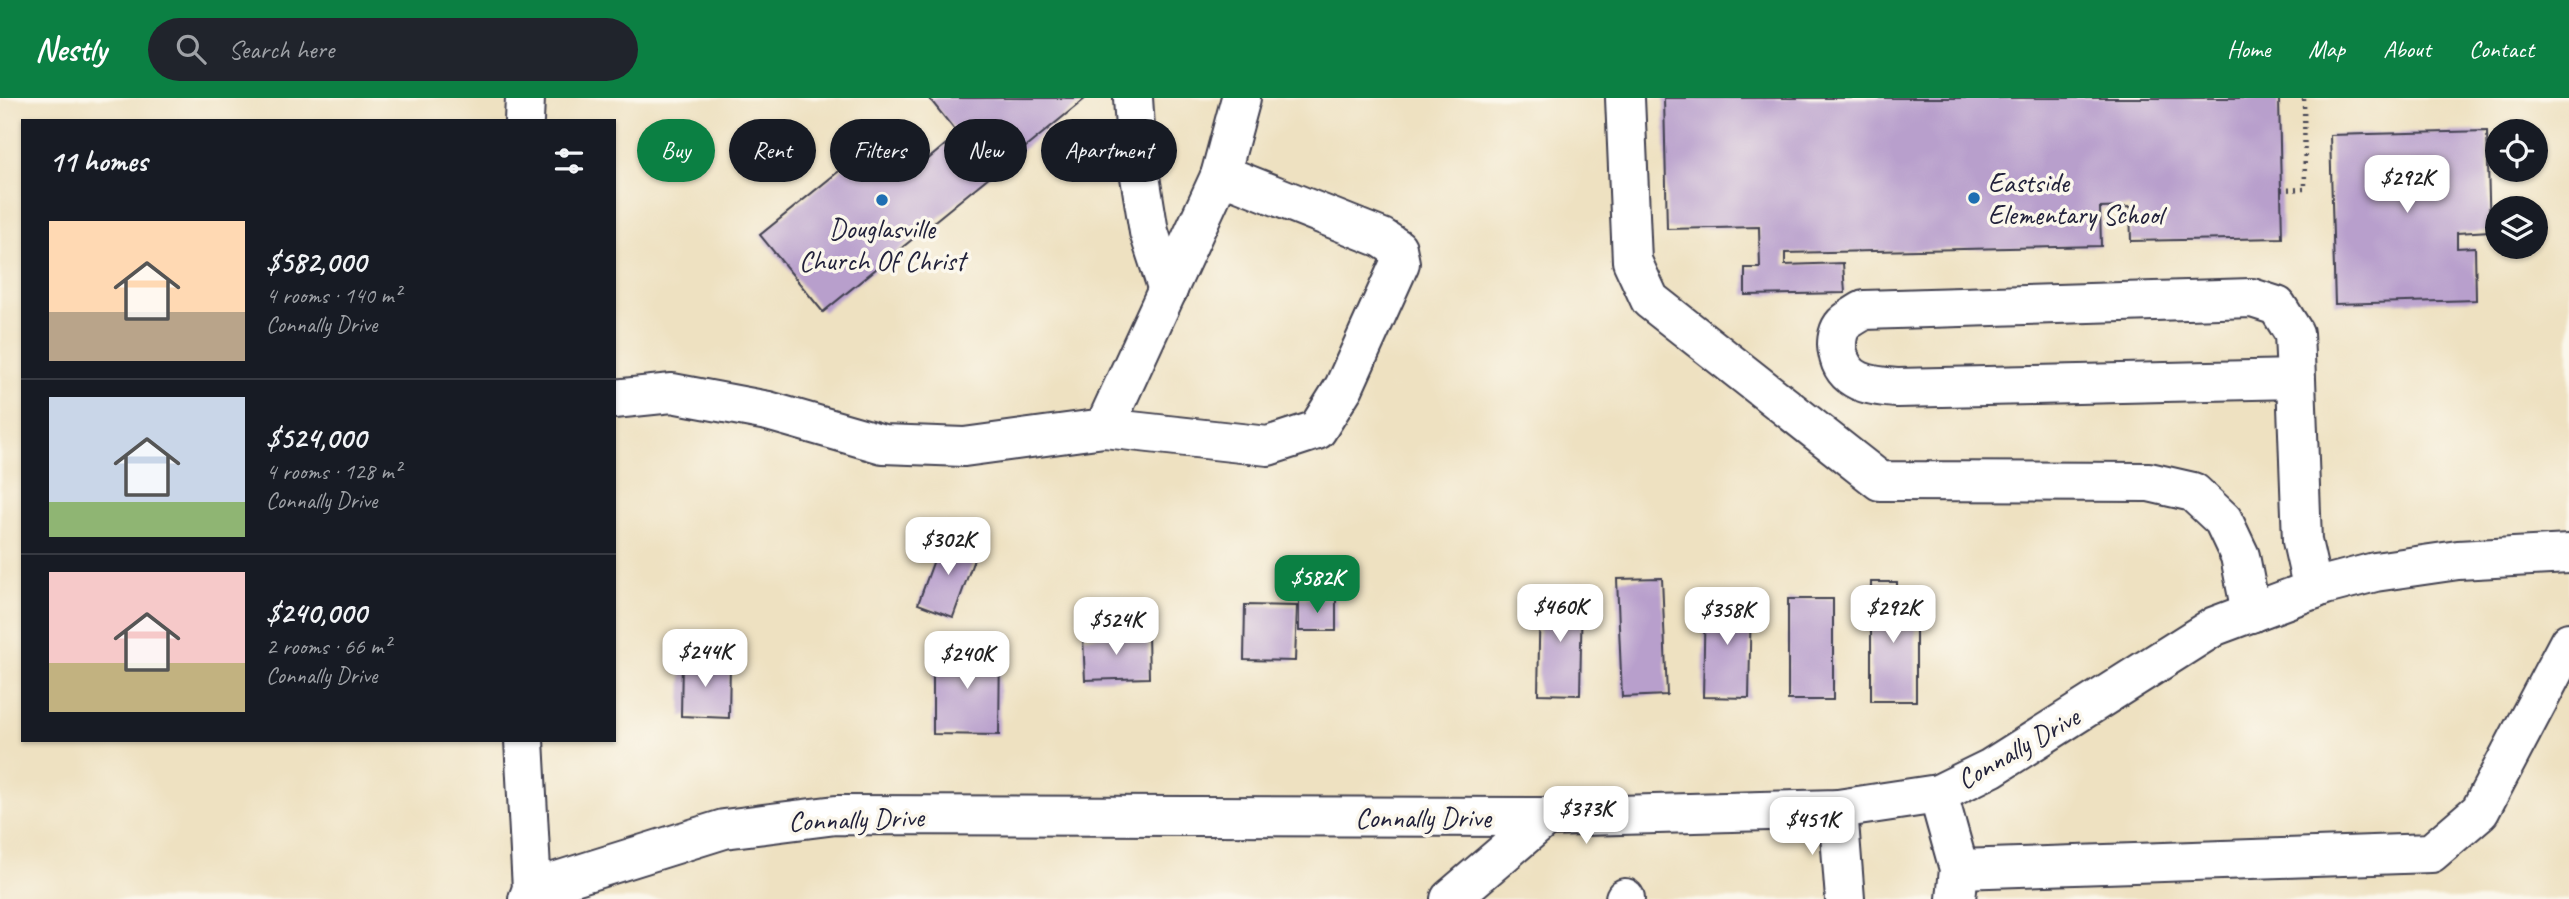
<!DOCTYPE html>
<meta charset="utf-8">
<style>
:root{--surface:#171b24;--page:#20242c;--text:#f1f3f6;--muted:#9ea1a6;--line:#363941;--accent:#0b8043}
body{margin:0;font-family:Caveat,sans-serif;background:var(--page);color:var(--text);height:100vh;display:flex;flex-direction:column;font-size:26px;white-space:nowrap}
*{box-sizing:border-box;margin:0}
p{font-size:23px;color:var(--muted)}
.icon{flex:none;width:38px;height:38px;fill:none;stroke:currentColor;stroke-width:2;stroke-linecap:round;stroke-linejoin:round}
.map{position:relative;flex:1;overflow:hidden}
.drawer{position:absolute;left:21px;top:21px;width:595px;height:623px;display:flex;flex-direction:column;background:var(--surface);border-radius:0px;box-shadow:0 2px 5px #0004}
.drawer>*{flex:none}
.guide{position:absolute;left:637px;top:21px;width:665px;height:63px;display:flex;gap:14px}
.controls{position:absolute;left:2485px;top:21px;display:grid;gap:14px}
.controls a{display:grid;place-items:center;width:63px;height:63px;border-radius:50%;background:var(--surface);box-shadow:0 2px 5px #0004;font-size:35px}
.price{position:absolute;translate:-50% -60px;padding:0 16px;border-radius:14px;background:#fff;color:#222;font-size:23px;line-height:46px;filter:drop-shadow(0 2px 4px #0008)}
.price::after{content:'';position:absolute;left:50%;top:42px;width:21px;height:16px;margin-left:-10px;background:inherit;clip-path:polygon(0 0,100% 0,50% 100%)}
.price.active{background:var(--accent);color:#fff}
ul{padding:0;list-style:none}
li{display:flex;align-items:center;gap:21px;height:175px;padding:0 28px}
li+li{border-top:2px solid var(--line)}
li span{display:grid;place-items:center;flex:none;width:196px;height:140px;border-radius:0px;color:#555}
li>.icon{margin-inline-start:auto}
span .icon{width:84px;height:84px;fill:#fffc;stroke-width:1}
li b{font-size:30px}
h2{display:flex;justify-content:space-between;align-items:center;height:84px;padding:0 28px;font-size:30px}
.pill{padding:0 24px;border-radius:32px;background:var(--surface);box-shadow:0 2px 5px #0004;font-size:24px;line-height:63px}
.pill.active{background:var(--accent);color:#fff}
header{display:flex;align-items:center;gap:42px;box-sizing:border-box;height:98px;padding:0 35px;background:var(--accent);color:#fff}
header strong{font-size:33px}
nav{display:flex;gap:38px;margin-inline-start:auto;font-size:24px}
.search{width:490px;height:63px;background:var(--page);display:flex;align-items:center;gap:18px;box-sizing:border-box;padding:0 24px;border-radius:38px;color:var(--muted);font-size:26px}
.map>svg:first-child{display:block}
.building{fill:#b89fcc}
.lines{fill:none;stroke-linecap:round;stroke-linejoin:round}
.minor-casing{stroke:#413f4f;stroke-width:42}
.path{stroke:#413f4f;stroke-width:4.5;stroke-dasharray:2 5;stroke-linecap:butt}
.minor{stroke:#fff;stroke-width:38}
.poi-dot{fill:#1f6fb2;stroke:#fbf7ec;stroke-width:2.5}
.labels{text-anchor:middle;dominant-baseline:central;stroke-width:7;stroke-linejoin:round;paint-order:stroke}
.poi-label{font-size:28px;fill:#22223b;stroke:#fbf7ec;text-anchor:start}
.street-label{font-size:28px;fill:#22223b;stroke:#fbf7ec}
</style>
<header>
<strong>Nestly</strong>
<div class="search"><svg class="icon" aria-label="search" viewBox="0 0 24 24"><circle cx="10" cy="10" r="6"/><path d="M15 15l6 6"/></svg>Search here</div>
<nav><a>Home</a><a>Map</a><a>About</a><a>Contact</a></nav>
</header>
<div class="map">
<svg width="2569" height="801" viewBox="0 0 2569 801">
<rect width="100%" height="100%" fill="#fbf7ec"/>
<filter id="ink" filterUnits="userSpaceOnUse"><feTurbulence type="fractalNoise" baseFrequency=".0143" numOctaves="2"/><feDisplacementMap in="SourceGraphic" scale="14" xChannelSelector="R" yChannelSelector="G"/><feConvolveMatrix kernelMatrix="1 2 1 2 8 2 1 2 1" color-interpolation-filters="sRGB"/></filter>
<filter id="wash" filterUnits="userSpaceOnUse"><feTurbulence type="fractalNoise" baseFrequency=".00686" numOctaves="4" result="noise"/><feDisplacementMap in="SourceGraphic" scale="28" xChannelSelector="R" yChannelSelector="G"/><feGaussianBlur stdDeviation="1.57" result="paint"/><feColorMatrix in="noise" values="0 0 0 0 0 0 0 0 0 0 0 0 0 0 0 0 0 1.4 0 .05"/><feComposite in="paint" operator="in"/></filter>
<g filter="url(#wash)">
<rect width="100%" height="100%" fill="#eee1c1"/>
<g id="blocks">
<g class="building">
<path d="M929,0H1086L823,214L760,137L891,31L920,68L958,36Z"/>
<path d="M1664,0H2279L2282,140L2131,143L2130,109L2100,110L2101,148L1785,155V167L1843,165L1845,195L1745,197V170H1760L1759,129L1667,131Z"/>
<path d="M2487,33L2490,133L2457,135V150L2475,149L2476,202L2335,206L2330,37Z"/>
<path d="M942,440L977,453L953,519L918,506Z"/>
<path d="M1662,480L1667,597L1622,599L1617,481Z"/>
<path d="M1871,484H1897V501H1916V603H1871Z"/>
<path d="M1540,495L1582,496L1580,597L1538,596Z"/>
<path d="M1705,499L1751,500L1749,600L1703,599Z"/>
<path d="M1299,500L1336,501V533H1299Z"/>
<rect x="1788" y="501" width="45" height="101"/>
<path d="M1245,507L1297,508L1295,563L1244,562Z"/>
<path d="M1148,536L1149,580L1085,582L1083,539Z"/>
<path d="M965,545L1000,546L999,637L933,636V557H964Z"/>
<path d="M682,562L730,564L729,620L681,618Z"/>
</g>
</g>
</g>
<g filter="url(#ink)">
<use href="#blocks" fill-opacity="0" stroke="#413f4f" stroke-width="2"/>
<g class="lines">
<g class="minor-casing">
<g id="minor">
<path d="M1133,0L1137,60L1149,134L1168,192"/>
<path d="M1625,0L1632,163L1650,202L1880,383L2149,384L2193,394L2223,422L2240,458L2251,515"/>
<path d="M524,23L525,0"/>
<path d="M1220,78L1241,0"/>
<path d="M2296,281L2294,235L2277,208L2252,200L1864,212C1858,216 1846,222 1842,228C1837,235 1836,247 1838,254C1843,285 1870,288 1897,290L2296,281L2302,443L2313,492"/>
<path d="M614,301L672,295L768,313L883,346L964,349L1104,330L1268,348L1317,332L1344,289L1400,165L1397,150L1382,140L1221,76L1104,330"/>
<path d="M524,642L532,791"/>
<path d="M1938,696L1959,771L1956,801"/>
<path d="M1838,711L1845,801"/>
<path d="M1959,771L2431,755L2480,713L2569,544"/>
<path d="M1625,800V801"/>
<path d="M528,801L532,791L724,731L836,717L1546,719L1838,711L1938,696L1991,670L2215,528L2325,487L2375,474L2458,462L2569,456"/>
<path d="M1450,801L1546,719"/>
</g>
</g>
<path class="path" d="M2281,92L2305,91L2304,0"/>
<use href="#minor" class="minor"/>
</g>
</g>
<g class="poi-dot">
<circle cx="1974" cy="100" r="7"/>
<circle cx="882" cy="102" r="7"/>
</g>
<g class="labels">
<g class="poi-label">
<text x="1988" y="84">Eastside<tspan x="1988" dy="32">Elementary School</tspan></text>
<text x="882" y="130" text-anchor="middle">Douglasville<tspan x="882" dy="32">Church Of Christ</tspan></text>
</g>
<g class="street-label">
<text transform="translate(2018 650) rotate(-30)">Connally Drive</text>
<text x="1423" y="719">Connally Drive</text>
<text transform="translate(856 721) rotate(-2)">Connally Drive</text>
</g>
</g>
</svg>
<div class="controls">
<a><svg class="icon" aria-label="locate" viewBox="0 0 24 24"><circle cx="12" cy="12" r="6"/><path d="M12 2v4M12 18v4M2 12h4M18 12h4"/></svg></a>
<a><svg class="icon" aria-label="layers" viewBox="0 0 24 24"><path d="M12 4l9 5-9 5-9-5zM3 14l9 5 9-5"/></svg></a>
</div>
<b class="price" style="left:2407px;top:117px">$292K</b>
<b class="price" style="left:948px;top:479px">$302K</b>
<b class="price active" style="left:1317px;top:517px">$582K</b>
<b class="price" style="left:1560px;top:546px">$460K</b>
<b class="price" style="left:1893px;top:547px">$292K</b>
<b class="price" style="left:1727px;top:549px">$358K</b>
<b class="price" style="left:1116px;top:559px">$524K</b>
<b class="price" style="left:705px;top:591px">$244K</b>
<b class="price" style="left:967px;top:593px">$240K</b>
<b class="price" style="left:1586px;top:748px">$373K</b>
<b class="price" style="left:1812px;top:759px">$451K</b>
<div class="guide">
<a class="pill active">Buy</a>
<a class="pill">Rent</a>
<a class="pill">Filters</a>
<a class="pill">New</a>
<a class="pill">Apartment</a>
</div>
<section class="drawer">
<h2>11 homes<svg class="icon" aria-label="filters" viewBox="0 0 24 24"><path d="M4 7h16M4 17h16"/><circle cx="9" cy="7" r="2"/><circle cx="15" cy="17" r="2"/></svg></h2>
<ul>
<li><span style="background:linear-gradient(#ffd9b3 65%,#b9a48a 0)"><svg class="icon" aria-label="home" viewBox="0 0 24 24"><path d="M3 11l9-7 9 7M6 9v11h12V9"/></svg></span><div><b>$582,000</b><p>4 rooms · 140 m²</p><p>Connally Drive</p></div></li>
<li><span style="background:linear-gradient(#c9d6e8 75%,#8fb573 0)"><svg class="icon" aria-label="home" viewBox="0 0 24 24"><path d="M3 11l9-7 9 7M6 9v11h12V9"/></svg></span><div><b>$524,000</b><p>4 rooms · 128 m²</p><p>Connally Drive</p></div></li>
<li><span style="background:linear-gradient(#f6c9c9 65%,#c2b280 0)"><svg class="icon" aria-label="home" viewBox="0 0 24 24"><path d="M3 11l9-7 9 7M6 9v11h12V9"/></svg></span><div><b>$240,000</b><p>2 rooms · 66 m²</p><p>Connally Drive</p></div></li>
</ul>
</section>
</div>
